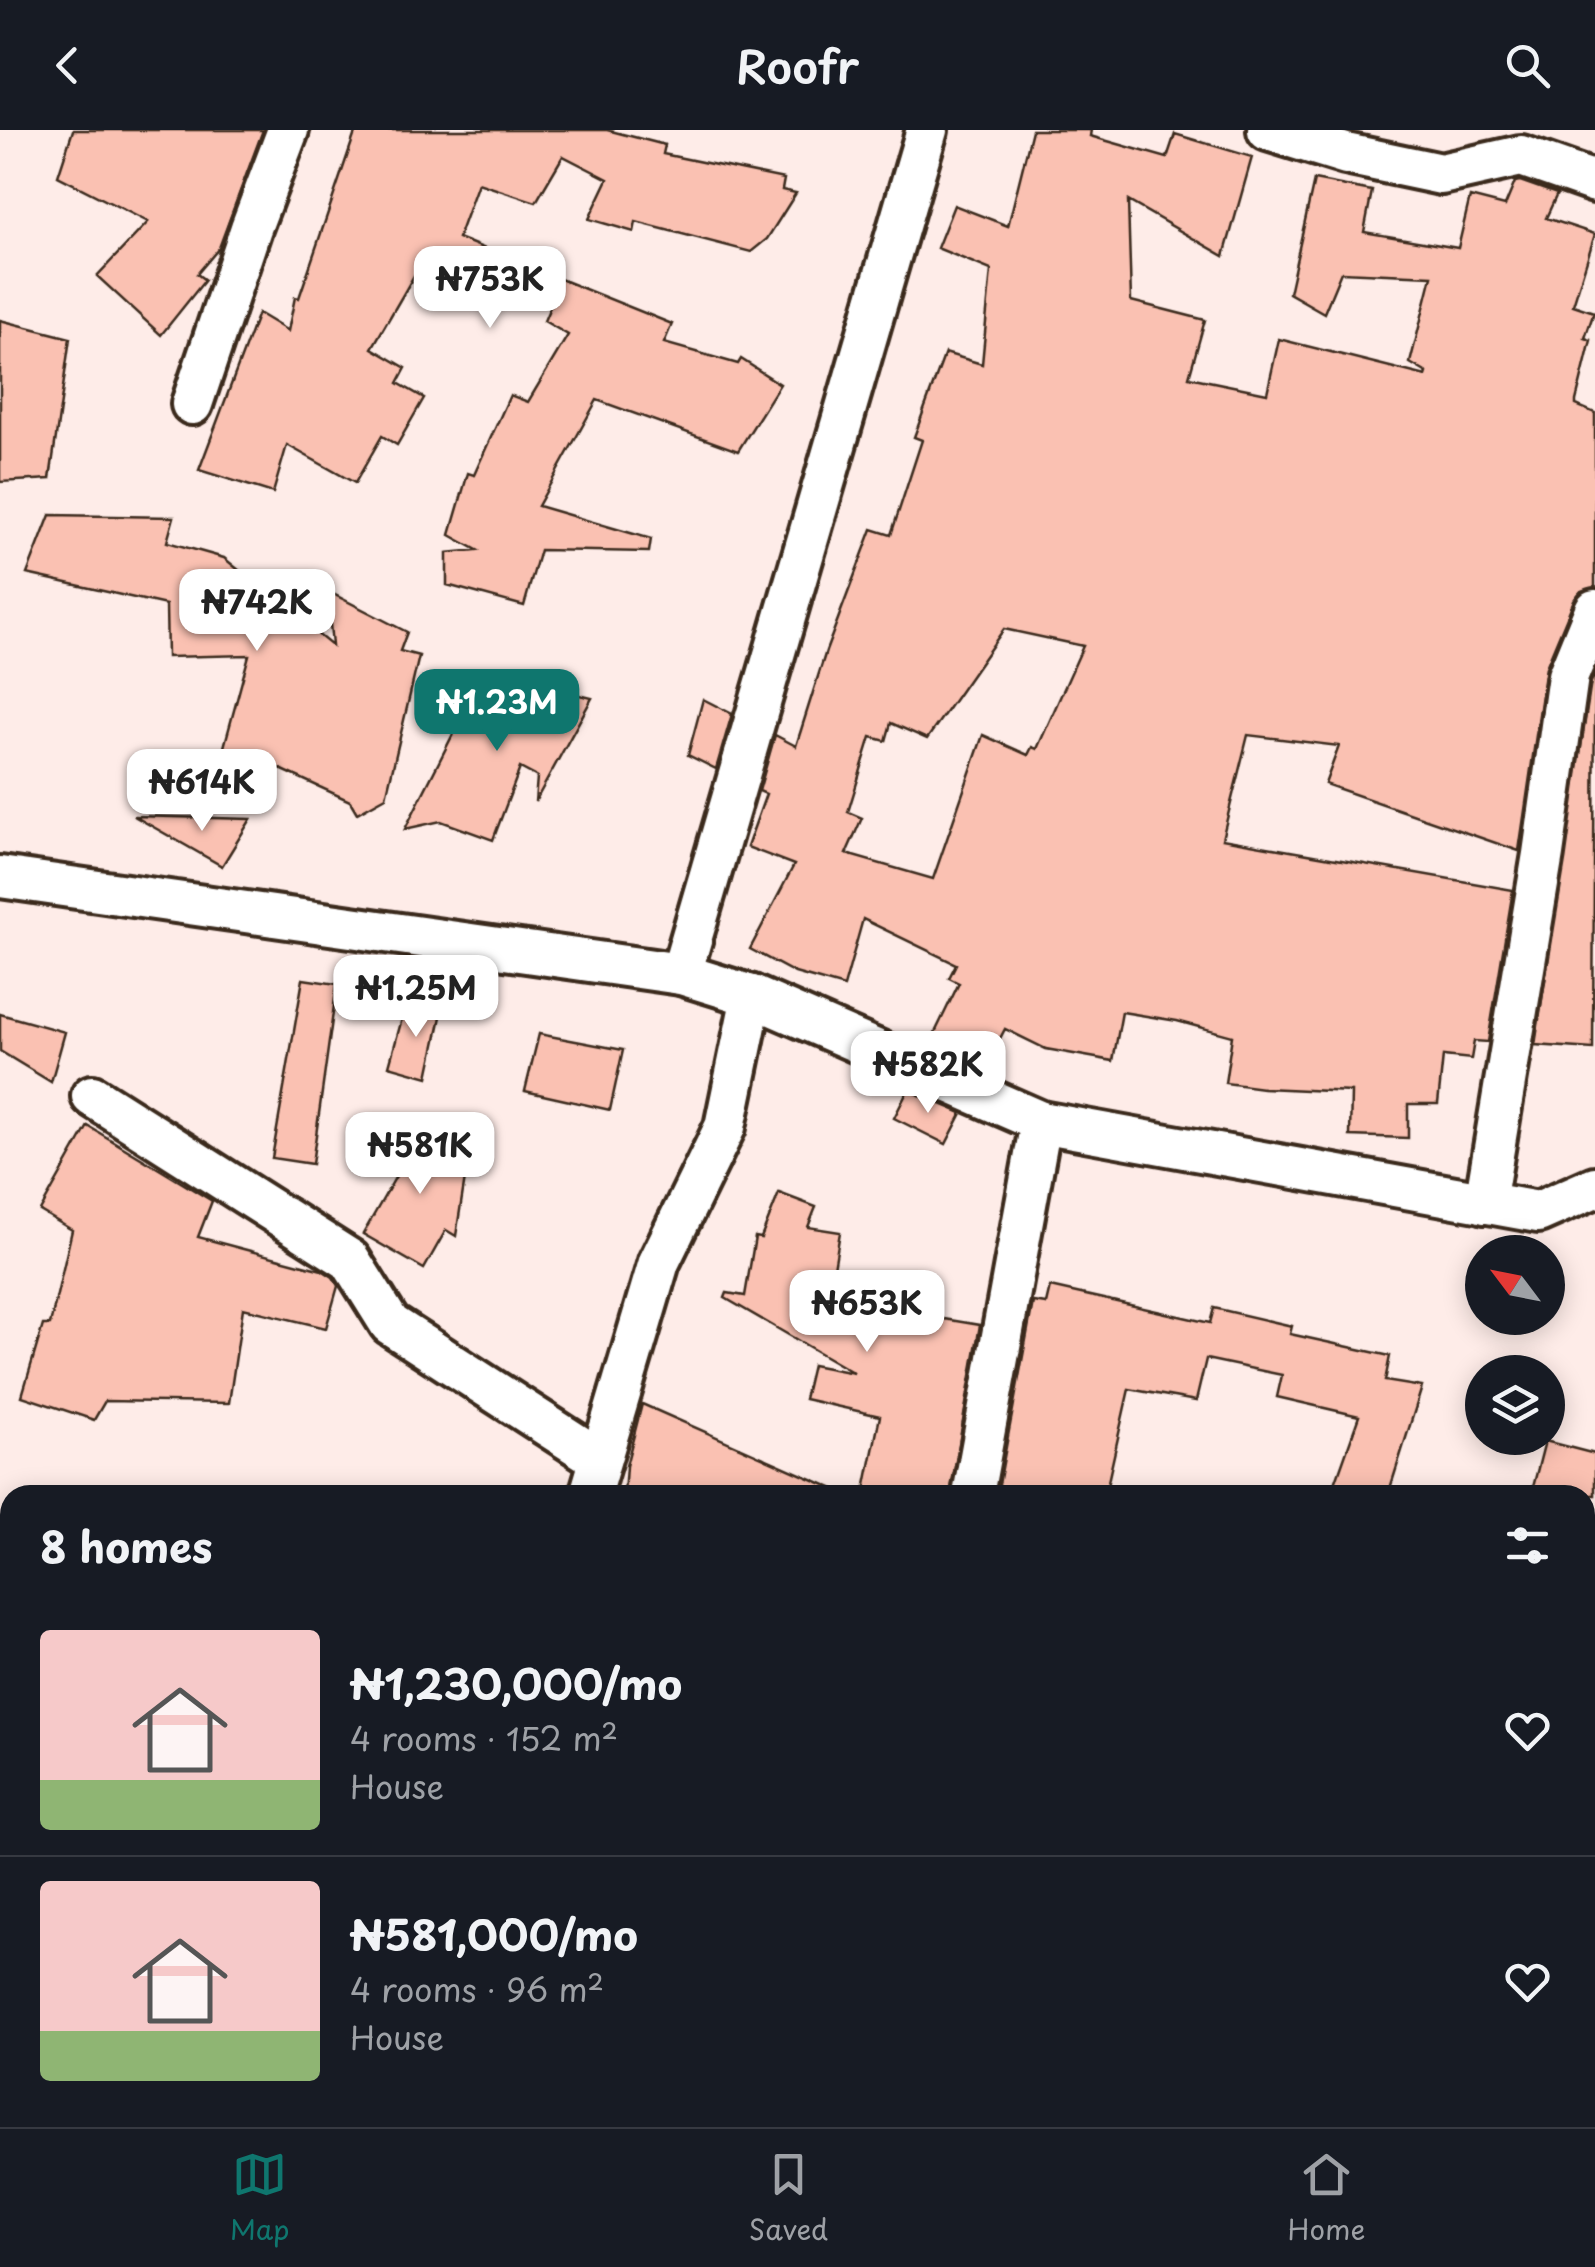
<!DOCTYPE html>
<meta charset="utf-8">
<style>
:root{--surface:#171b24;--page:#242831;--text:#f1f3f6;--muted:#9ea1a6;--line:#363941;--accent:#0f766e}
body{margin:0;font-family:"Playpen Sans",sans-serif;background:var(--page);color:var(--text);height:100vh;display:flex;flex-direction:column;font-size:38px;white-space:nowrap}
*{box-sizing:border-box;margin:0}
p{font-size:32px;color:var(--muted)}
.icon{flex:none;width:55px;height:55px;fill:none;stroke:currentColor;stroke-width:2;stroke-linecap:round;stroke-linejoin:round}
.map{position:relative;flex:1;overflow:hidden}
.drawer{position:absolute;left:0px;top:1355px;width:1595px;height:642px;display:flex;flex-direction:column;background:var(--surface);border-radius:30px 30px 0 0;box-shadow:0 5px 25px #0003}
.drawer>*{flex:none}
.needle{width:65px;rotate:302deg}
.controls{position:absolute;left:1465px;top:1105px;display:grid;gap:20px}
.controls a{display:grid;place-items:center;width:100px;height:100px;border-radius:50%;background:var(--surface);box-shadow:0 5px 25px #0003;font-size:50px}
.price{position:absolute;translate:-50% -85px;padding:0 22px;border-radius:20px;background:#fff;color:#222;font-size:32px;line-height:65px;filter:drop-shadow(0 2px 5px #0008)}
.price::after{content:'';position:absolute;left:50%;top:60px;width:30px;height:22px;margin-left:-15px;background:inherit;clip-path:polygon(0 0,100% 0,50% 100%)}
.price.current{background:var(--accent);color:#fff}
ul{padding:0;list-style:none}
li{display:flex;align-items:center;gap:30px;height:250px;padding:0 40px}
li+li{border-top:2px solid var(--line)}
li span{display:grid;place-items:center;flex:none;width:280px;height:200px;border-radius:10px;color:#555}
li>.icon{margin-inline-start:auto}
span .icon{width:120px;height:120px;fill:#fffc;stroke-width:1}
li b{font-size:42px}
h2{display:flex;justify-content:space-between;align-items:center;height:120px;padding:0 40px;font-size:42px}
header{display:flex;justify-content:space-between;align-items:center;height:130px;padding:0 40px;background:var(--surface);font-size:45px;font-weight:600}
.tab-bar{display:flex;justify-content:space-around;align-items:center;height:140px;border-top:2px solid var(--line);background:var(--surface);font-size:28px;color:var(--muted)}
.tab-bar a{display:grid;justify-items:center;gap:5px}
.tab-bar .current{color:var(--accent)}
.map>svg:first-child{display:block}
.building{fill:#fac1b2;stroke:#3b2a1e;stroke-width:2.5;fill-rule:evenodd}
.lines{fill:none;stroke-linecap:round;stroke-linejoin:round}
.minor-casing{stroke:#3b2a1e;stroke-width:48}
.minor{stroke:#fff;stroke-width:40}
</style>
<header><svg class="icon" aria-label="back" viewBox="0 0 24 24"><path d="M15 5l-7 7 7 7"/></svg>Roofr<svg class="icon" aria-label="search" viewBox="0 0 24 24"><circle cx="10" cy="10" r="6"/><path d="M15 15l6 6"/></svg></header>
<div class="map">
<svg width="1595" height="1997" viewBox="0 0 1595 1997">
<rect width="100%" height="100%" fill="#feece8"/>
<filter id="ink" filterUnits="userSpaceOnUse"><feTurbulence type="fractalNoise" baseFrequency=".01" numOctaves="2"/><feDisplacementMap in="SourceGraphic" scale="20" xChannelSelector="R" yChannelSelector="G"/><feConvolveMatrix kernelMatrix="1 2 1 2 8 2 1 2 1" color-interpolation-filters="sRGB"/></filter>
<g filter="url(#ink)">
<g class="building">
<path d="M73,0H263L219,118L197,144L205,150L161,205L97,146L148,92L58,46Z"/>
<path d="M356,0H607L665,15L663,24L784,49L782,60L796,63L767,109L751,122L636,92L634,102L589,89L608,49L563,26L536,72L478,53L458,108L672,194L664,213L738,234L741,229L780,254L738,321L597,270L538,376L651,409L649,422L540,420L524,476L447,455V423L477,420L450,405L468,343L474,345L510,265L528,272L568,205L544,191L557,160L445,151L419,137L372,218L406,238L398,253L424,268L397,315L382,306L355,353L287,315L273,363L199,340L258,183L288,201L295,167L299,168Z"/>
<path d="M1032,0H1091L1090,6L1167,28L1175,4L1252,27L1224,126L1128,71L1131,171L1205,190L1189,247L1267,263L1279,209L1426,246L1427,243L1410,233L1432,146L1341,142L1324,183L1289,163L1314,50L1372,61L1364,102L1458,118L1470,67L1505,76L1515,52L1520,51L1557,64L1546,88L1595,104L1573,175L1594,182L1585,208L1591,210L1576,271V275L1595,283V457L1581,461L1574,470L1546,537L1519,721L1325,654L1339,616L1248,605L1222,709L1513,760L1488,912L1474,911L1471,929L1443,926L1438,974H1408V1008L1350,1006L1351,962L1263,958L1225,953L1232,906L1177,891L1122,882L1113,931L1046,919L1005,899L983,941L928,917L959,853L949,848L956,834L863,789L844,857L795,843L750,819L794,735L747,717L766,664L759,661L775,605L796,616L826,521L872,399L891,405L922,310L914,307L945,223L982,234L991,140L937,118L954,75L1008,96ZM1004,499L1083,516L1037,619L1032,617L1028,625L983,605L933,749L846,724L862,688L848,682L871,607L886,611L891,593L927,609Z"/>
<path d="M0,190L70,208L50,349L0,352Z"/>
<path d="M50,385L174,387L167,412L224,428L332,516L327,461L407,502L400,521L419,526L386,667L357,683L350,671L274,636L265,657L217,643L249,525L167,527L166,475L27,444Z"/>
<path d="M485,541L545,571L546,557L592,568L535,672L537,647L520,638L493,710L441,691L405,699Z"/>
<path d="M1595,543L1593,919L1535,915L1591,552Z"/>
<path d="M703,569L732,584L716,639L688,625Z"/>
<path d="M134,686L251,689L222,736Z"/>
<path d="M303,849L337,854L312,1034L272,1028Z"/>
<path d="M406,874L442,882L428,947L389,936Z"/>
<path d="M0,884L65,902L51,952L0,921Z"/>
<path d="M539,904L623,920L610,980L525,961Z"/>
<path d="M908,960L962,983L946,1014L894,988Z"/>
<path d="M88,996L212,1071L198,1107L322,1140L333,1147L338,1156L326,1198L243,1178L229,1273L105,1271L94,1290L22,1266L43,1195H50L72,1100L40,1081Z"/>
<path d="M394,1004L470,1016L456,1106L446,1100L424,1139L363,1104L396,1046L385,1044Z"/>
<path d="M779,1063L816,1077L808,1097L840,1102L827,1181L894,1193L904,1172L944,1189L980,1195L950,1365H864L880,1286L804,1269L812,1235L854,1243L725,1168L727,1163L745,1166L755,1107L761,1108Z"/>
<path d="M1050,1157L1210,1193L1214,1178L1292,1196L1290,1204L1390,1226L1385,1251L1422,1257L1388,1365H1331L1359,1286L1277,1267L1282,1245L1206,1229L1196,1271L1129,1259L1105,1365H997L1033,1172L1046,1174Z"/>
<path d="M642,1274L848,1365H624L626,1336Z"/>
<path d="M1545,1311L1595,1324V1365H1531Z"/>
</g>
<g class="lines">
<g class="minor-casing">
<g id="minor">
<path d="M1268,0L1346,24L1441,44L1521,26L1595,52"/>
<path d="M192,274L251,98L288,0"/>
<path d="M0,747L681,844L752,866L1041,992L1538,1082L1595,1057"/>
<path d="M681,844L927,0"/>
<path d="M92,966L350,1130L390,1194L599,1329"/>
<path d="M1485,1073L1543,724L1568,546L1595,480"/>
<path d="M590,1365L659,1132L725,997L752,866"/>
<path d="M973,1365L1041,992"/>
<path d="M0,1465L10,1466"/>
<path d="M785,1988L789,1997"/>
</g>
</g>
<use href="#minor" class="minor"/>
</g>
</g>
</svg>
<div class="controls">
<a><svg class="needle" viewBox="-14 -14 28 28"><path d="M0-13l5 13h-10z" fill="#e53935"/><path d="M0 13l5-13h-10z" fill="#9ea1a6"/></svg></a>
<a><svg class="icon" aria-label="layers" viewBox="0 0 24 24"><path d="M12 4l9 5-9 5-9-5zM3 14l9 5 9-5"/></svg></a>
</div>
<b class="price" style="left:490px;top:201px">₦753K</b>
<b class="price" style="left:257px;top:524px">₦742K</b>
<b class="price current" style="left:497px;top:624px">₦1.23M</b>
<b class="price" style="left:202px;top:704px">₦614K</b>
<b class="price" style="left:416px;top:910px">₦1.25M</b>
<b class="price" style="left:928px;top:986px">₦582K</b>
<b class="price" style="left:420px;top:1067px">₦581K</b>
<b class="price" style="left:867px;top:1225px">₦653K</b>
<section class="drawer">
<h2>8 homes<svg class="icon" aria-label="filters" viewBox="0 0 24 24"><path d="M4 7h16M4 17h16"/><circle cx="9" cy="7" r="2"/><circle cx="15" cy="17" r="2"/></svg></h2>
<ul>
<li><span style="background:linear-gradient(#f6c9c9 75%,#8fb573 0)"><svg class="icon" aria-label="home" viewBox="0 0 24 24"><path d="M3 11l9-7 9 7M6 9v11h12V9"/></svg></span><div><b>₦1,230,000/mo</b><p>4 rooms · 152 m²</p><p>House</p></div><svg class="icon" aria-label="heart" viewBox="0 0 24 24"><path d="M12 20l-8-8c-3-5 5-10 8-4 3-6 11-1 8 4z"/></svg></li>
<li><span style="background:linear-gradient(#f6c9c9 75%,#8fb573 0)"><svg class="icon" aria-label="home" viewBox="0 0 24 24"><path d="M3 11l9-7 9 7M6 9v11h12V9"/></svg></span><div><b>₦581,000/mo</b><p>4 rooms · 96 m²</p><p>House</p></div><svg class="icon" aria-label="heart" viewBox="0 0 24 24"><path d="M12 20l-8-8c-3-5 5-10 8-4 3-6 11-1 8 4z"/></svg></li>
</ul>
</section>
</div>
<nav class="tab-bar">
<a class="current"><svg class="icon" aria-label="map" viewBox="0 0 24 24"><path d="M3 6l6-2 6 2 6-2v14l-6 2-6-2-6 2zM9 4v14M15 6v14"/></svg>Map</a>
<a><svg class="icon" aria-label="saved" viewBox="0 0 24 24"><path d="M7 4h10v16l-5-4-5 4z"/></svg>Saved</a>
<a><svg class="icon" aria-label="home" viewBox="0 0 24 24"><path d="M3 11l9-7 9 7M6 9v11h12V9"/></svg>Home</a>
</nav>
